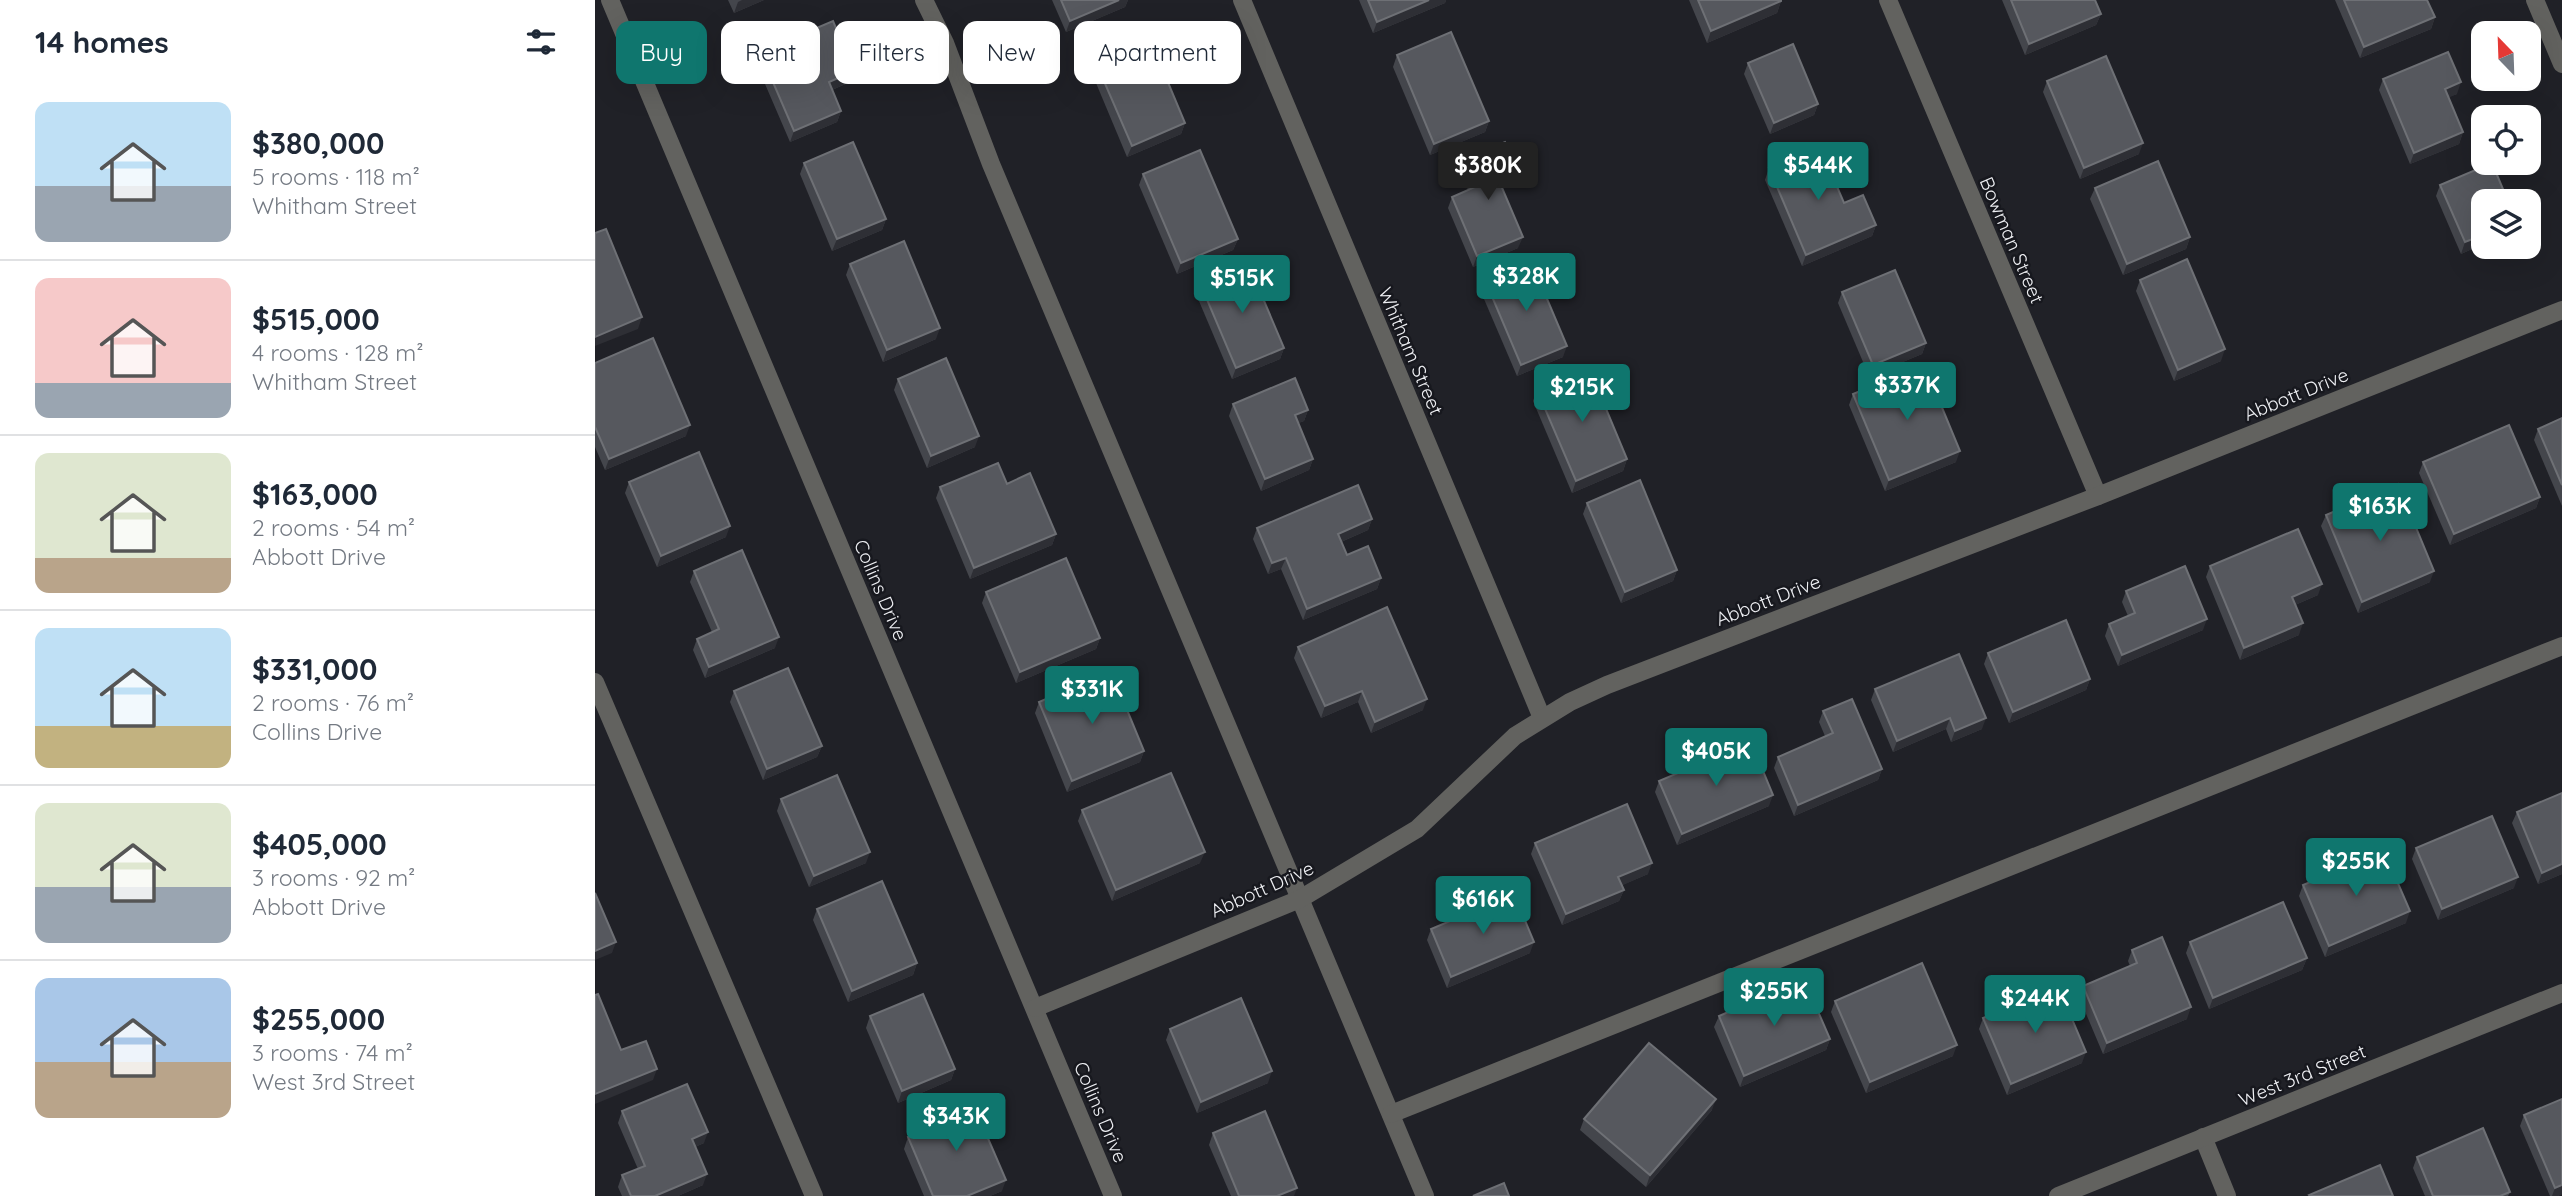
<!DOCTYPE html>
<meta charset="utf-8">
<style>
:root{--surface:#fff;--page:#f6f6f7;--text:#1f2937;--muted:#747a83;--line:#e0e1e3;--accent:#0f766e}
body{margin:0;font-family:Quicksand,sans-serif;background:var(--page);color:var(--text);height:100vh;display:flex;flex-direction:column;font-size:26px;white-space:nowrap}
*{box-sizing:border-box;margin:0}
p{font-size:23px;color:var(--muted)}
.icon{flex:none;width:38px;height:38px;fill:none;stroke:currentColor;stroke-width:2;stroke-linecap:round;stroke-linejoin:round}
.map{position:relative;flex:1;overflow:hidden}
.side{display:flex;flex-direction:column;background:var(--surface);width:595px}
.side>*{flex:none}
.banner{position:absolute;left:21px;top:21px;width:665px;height:63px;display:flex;gap:14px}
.needle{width:46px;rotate:337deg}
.controls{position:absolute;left:1876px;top:21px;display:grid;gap:14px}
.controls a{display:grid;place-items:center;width:70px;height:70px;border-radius:14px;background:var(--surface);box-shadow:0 7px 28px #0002;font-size:35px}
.price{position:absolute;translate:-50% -60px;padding:0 16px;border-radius:7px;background:var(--accent);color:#fff;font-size:23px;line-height:46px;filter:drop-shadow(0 2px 4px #0008)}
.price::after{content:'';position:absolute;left:50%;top:42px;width:21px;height:16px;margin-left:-10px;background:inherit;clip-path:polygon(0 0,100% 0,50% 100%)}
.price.active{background:#222;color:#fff}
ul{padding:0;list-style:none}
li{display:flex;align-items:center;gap:21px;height:175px;padding:0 35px}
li+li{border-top:2px solid var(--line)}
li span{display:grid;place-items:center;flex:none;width:196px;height:140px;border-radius:14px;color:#555}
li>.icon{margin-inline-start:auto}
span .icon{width:84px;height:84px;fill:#fffc;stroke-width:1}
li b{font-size:30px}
h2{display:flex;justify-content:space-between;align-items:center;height:84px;padding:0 35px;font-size:30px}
.chip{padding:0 24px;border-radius:14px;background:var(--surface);box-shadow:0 7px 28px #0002;font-size:24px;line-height:63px}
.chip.active{background:var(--accent);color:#fff}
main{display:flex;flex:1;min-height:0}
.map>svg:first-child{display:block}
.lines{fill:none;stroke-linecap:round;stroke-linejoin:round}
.service{stroke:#62625f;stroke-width:18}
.minor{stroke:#62625f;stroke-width:18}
.wall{fill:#44464c}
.shaded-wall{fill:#2e2f35}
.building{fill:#56585e;stroke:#6e7075;stroke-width:2}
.labels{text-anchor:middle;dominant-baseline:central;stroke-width:5;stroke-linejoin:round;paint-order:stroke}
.street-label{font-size:19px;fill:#eff0f4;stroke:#17181e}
</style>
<main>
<section class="side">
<h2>14 homes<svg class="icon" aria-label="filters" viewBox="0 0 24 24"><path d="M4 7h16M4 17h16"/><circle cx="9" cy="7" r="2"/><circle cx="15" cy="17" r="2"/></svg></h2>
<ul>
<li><span style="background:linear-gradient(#bfe0f5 60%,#9aa5b1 0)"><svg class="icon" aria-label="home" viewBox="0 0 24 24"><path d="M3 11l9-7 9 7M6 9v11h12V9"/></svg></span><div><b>$380,000</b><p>5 rooms · 118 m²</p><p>Whitham Street</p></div></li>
<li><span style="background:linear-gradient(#f6c9c9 75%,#9aa5b1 0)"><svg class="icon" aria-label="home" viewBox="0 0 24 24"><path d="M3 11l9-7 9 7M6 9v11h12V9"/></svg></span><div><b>$515,000</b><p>4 rooms · 128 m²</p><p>Whitham Street</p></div></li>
<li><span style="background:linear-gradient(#dfe7d0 75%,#b9a48a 0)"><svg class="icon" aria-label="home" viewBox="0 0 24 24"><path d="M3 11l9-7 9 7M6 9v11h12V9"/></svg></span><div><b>$163,000</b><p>2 rooms · 54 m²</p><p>Abbott Drive</p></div></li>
<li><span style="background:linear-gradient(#bfe0f5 70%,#c2b280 0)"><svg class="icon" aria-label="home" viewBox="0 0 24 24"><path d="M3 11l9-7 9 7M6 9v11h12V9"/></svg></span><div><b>$331,000</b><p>2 rooms · 76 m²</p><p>Collins Drive</p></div></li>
<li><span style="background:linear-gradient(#dfe7d0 60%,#9aa5b1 0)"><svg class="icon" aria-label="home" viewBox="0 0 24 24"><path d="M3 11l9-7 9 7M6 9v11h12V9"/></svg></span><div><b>$405,000</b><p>3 rooms · 92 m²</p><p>Abbott Drive</p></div></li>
<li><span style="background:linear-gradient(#a9c7e8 60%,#b9a48a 0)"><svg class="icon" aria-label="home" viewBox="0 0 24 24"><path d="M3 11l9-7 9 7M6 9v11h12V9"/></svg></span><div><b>$255,000</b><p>3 rooms · 74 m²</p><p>West 3rd Street</p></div></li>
</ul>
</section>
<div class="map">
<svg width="1967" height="1196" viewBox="0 0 1967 1196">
<rect width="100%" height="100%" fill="#202127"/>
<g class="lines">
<g class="service">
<path d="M329,0L350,43L396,164L830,1196"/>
<path d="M0,682L219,1196"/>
<path d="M796,1114L1967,646"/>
</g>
<g class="minor">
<path d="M15,0L518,1196"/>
<path d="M647,0L947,718"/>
<path d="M1293,0L1503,496"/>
<path d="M1940,0L1967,64"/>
<path d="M440,1008L705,899L822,829L920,736L975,702L1012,685L1503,496L1967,310"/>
<path d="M1608,1137L1632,1196"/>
<path d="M1463,1196L1967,993"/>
</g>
</g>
<g class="wall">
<path d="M133,0H169L139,13Z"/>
<path d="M457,0H533L530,7L471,32Z"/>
<path d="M764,0H851L850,3L778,33Z"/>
<path d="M1094,0H1186V1L1182,13L1112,43Z"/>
<path d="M1407,0H1500L1506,14L1501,25L1430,55Z"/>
<path d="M1740,0H1832L1840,17L1836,29L1765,58Z"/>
<path d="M165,52L255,82L237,90L246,111L242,122L195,142L161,63Z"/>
<path d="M802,55L894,121L890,132L835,155L798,67Z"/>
<path d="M1153,63L1223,104L1219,115L1175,134L1149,74Z"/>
<path d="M505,72L590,123L586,134L532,157L501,83Z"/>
<path d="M1788,79L1862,94L1853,97L1868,132L1864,144L1815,164L1784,90Z"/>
<path d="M1452,81L1544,154L1485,179L1448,92Z"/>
<path d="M869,159L917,179L905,184L923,248L878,267L853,208L857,197L873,190L865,171Z"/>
<path d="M209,163L291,219L287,230L237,251L205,174Z"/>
<path d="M1174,168L1249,203L1281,225L1277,236L1207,266L1170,180Z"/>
<path d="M548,174L643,239L638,250L582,274L544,185Z"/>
<path d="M1845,185L1888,201V244L1866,254L1841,196Z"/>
<path d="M1500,188L1595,237L1591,249L1528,275L1495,199Z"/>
<path d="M255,264L341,339L288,362L251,275Z"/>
<path d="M890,280L968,357L922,376L886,292Z"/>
<path d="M1545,280L1626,361L1579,381L1541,291Z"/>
<path d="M605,283L689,348L685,359L637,379L601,294Z"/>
<path d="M1247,292L1331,343L1327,354L1274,376L1243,303Z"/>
<path d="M0,363L91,436L10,470L0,447Z"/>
<path d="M303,379L380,447L332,468L299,390Z"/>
<path d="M942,390L1032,459L1028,471L977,493L938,401Z"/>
<path d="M1258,394L1361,462L1290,491L1254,405Z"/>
<path d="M638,404L713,410L709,421L703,423L718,459L714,470L666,491L634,416Z"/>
<path d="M1967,418V506L1939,440L1943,429Z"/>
<path d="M1828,462L1945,497L1941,508L1855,545L1824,473Z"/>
<path d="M34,482L131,537L62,567L30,493Z"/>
<path d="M345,487L461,534L457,545L375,579L341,498Z"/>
<path d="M992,503L1082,570L1078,581L1026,603L988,514Z"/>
<path d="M1731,515L1835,582L1763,613L1726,526Z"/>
<path d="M777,519L773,530L746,542L752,555L786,578L782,589L708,620L686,569L673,574L658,539L662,528Z"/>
<path d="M1615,566L1723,595L1700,605L1704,635L1645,660L1611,577Z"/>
<path d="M99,571L180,648L110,678L98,650L102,639L117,632L95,582Z"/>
<path d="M1531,591L1608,630L1523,666L1510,636L1514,624L1533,616L1527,602Z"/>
<path d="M391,592L505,638L501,649L421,683L387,603Z"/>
<path d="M703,647L828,710L776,733L763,702L726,718L699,658Z"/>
<path d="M1393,653L1495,679L1491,690L1414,723L1389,664Z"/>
<path d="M1280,689L1387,729L1356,742L1351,729L1298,752L1276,700Z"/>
<path d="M139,691L227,746L222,757L168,780L135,702Z"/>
<path d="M444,702L549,751L545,762L472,792L440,713Z"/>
<path d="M1228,711L1287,769L1283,780L1199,816L1179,768L1183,757L1230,736L1224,722Z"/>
<path d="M1064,781L1174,806L1082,845L1060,792Z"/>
<path d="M186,799L271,863L214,887L182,811Z"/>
<path d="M487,810L605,863L517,901L483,821Z"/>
<path d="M1922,812L1967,874L1943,884L1917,823Z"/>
<path d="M940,843L1053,874L1027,885L1029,890L1024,901L967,925L936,854Z"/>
<path d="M1821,848L1919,888L1843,920L1817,859Z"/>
<path d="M1708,885L1811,923L1730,957L1704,896Z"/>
<path d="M222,909L322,963L318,975L253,1002L218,920Z"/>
<path d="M836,929L935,953L852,988L832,940Z"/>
<path d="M1595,942L1712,958L1707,970L1614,1009L1591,953Z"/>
<path d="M1537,950L1592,1019L1508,1054L1484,997L1488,986L1535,966L1533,961Z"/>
<path d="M1240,1001L1358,1056L1271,1093L1236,1012Z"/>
<path d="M275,1016L360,1069L356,1080L303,1103L271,1028Z"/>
<path d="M1124,1016L1235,1039L1231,1050L1145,1087L1119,1027Z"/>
<path d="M1388,1018L1487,1063L1412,1095L1384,1029Z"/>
<path d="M575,1029L673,1083L602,1113L571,1040Z"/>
<path d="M1117,1110L1051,1187L985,1130L989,1119Z"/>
<path d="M27,1111L109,1143L100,1147L108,1185L83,1196H27L23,1187L27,1175L43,1169L23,1123Z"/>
<path d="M1929,1115L1967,1194L1963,1196H1955L1925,1126Z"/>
<path d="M327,1120L407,1191L395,1196H329L309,1149L313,1137L324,1133L323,1131Z"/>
<path d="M618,1133L699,1196H636L614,1145Z"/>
<path d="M1822,1157L1915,1192L1913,1196H1830L1818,1168Z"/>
</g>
<g class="shaded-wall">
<path d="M147,0H169L139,13L143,2Z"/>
<path d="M524,0H533L530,7L471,32L475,21Z"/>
<path d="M834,0H851L850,3L778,33L782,22Z"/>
<path d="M1186,1L1182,13L1112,43L1116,31Z"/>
<path d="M1506,14L1501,25L1430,55L1434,44Z"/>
<path d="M1840,17L1836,29L1765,58L1769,47Z"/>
<path d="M259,71L255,82L230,93L234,82Z"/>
<path d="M1866,82L1862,94L1846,101L1850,89Z"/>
<path d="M1223,104L1219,115L1175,134L1179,123Z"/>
<path d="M246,111L242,122L195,142L199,131Z"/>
<path d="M894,121L890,132L835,155L839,144Z"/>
<path d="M590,123L586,134L532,157L537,146Z"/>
<path d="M1868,132L1864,144L1815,164L1819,153Z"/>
<path d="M1548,143L1544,154L1485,179L1489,168Z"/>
<path d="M921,168L917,179L898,187L902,176Z"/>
<path d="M291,219L287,230L237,251L242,239Z"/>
<path d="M1281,225L1277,236L1207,266L1211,255Z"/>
<path d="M1888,235V244L1866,254L1870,242Z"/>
<path d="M928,237L923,248L878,267L882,256Z"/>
<path d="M1595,237L1591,249L1528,275L1532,264Z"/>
<path d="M643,239L638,250L582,274L586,263Z"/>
<path d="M47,317L43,329L0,346V337Z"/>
<path d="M345,328L341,339L288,362L292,350Z"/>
<path d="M1331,343L1327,354L1274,376L1278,365Z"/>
<path d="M972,346L968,357L922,376L926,365Z"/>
<path d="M689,348L685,359L637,379L641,368Z"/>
<path d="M1630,349L1626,361L1579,381L1583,370Z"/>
<path d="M713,410L709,421L696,426L700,415Z"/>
<path d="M95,425L91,436L10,470L14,459Z"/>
<path d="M384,436L380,447L332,468L336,456Z"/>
<path d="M1365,451L1361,462L1290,491L1294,480Z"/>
<path d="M718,459L714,470L666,491L670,479Z"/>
<path d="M1032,459L1028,471L977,493L981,481Z"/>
<path d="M1945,497L1941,508L1855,545L1859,534Z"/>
<path d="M777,519L773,530L739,545L743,534Z"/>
<path d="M135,526L131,537L62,567L66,556Z"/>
<path d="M461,534L457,545L375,579L379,568Z"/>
<path d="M691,558L686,569L673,574L677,563Z"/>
<path d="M1082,570L1078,581L1026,603L1030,592Z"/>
<path d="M1839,571L1835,582L1763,613L1767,602Z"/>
<path d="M786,578L782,589L708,620L712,609Z"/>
<path d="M1727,584L1723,595L1693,608L1697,597Z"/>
<path d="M1612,619L1608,630L1523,666L1527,655Z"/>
<path d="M1708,623L1704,635L1645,660L1649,648Z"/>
<path d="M184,637L180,648L110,678L114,667Z"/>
<path d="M505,638L501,649L421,683L425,672Z"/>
<path d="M1495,679L1491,690L1414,723L1418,712Z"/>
<path d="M767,691L763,702L726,718L730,706Z"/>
<path d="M832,699L828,710L776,733L780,722Z"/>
<path d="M1355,718L1351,729L1298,752L1302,741Z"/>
<path d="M1391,718L1387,729L1356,742L1360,731Z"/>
<path d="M227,746L222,757L168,780L172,769Z"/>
<path d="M549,751L545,762L472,792L477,781Z"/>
<path d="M1287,769L1283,780L1199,816L1203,805Z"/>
<path d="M1178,795L1174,806L1082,845L1087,834Z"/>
<path d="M275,852L271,863L214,887L219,876Z"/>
<path d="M610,852L605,863L517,901L521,890Z"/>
<path d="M1057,863L1053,874L1019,889L1023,877Z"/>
<path d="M1967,864V874L1943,884L1947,873Z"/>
<path d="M1923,877L1919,888L1843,920L1847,909Z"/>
<path d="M1029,890L1024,901L967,925L971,914Z"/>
<path d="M1815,911L1811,923L1730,957L1734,946Z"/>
<path d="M21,942L17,953L0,960V951Z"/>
<path d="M939,942L935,953L852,988L856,977Z"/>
<path d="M1712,958L1707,970L1614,1009L1618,998Z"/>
<path d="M322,963L318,975L253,1002L257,991Z"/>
<path d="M1596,1007L1592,1019L1508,1054L1512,1043Z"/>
<path d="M1235,1039L1231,1050L1145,1087L1149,1076Z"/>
<path d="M1362,1045L1358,1056L1271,1093L1275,1082Z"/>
<path d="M1491,1052L1487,1063L1412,1095L1416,1084Z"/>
<path d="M62,1069L58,1080L0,1104V1094Z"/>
<path d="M360,1069L356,1080L303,1103L307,1091Z"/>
<path d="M677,1071L673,1083L602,1113L606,1102Z"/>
<path d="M1121,1099L1117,1110L1051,1187L1055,1175Z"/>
<path d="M113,1132L109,1143L93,1150L97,1139Z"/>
<path d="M112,1174L108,1185L83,1196H60Z"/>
<path d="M411,1180L407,1191L395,1196H372Z"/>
<path d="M1967,1185V1194L1963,1196H1957L1960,1188Z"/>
<path d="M702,1188L699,1196H682Z"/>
</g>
<g class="building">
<path d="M466,0H524L475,21Z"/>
<path d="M773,0H834L782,22Z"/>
<path d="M1103,0H1186V1L1116,31Z"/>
<path d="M1416,0H1500L1506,14L1434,44Z"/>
<path d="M1749,0H1832L1840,17L1769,47Z"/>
<path d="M238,21L259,71L234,82L246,111L199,131L165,52Z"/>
<path d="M856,32L894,121L839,144L802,55Z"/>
<path d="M1198,44L1223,104L1179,123L1153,63Z"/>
<path d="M559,49L590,123L537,146L505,72Z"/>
<path d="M1853,52L1866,82L1850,89L1868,132L1819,153L1788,79Z"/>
<path d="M1511,56L1548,143L1489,168L1452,81Z"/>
<path d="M258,142L291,219L242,239L209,163Z"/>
<path d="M910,142L921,168L902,176L928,237L882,256L857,197L880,187L869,159Z"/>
<path d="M1225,147L1249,203L1268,195L1281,225L1211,255L1174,168Z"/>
<path d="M605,150L643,239L586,263L548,174Z"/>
<path d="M1563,161L1595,237L1532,264L1500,188Z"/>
<path d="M1897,163L1913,201H1888V235L1870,242L1845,185Z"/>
<path d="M11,229L47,317L0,337V233Z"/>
<path d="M309,241L345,328L292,350L255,264Z"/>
<path d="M1592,259L1630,349L1583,370L1545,280Z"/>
<path d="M936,261L972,346L926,365L890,280Z"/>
<path d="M653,263L689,348L641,368L605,283Z"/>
<path d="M1300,270L1331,343L1278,365L1247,292Z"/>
<path d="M58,338L95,425L14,459L0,427V363Z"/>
<path d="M351,358L384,436L336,456L303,379Z"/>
<path d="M1329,364L1365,451L1294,480L1258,394Z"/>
<path d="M994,368L1032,459L981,481L942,390Z"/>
<path d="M700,378L713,410L700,415L718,459L670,479L638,404Z"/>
<path d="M1967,418V485L1943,429Z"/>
<path d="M1914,425L1945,497L1859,534L1828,462Z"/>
<path d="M104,452L135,526L66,556L34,482Z"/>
<path d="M403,463L412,484L435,473L461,534L379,568L345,487Z"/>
<path d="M1045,480L1082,570L1030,592L992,503Z"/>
<path d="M1803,484L1839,571L1767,602L1731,515Z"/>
<path d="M763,485L777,519L743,534L752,555L773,546L786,578L712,609L691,558L677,563L662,528Z"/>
<path d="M1703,529L1727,584L1697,597L1708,623L1649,648L1615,566Z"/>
<path d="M147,550L184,637L114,667L102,639L124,629L99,571Z"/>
<path d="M471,558L505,638L425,672L391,592Z"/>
<path d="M1590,566L1612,619L1527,655L1514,624L1540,613L1531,591Z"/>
<path d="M792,607L832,699L780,722L767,691L730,706L703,647Z"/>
<path d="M1471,620L1495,679L1418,712L1393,653Z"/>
<path d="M1364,654L1391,718L1360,731L1355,718L1302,741L1280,689Z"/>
<path d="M193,668L227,746L172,769L139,691Z"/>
<path d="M516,671L549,751L477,781L444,702Z"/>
<path d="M1257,699L1287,769L1203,805L1183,757L1238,733L1228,711Z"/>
<path d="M1156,742L1178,795L1087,834L1064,781Z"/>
<path d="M576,773L610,852L521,890L487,810Z"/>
<path d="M242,775L275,852L219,876L186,799Z"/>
<path d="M1967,793V864L1947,873L1922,812Z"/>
<path d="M1032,804L1057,863L1023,877L1029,890L971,914L940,843Z"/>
<path d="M1897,816L1923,877L1847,909L1821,848Z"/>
<path d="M1789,851L1815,911L1734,946L1708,885Z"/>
<path d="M287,881L322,963L257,991L222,909Z"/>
<path d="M0,893L21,942L0,951Z"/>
<path d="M919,894L939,942L856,977L836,929Z"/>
<path d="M1688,902L1712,958L1618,998L1595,942Z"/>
<path d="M1567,937L1596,1007L1512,1043L1488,986L1542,963L1537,950Z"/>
<path d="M1327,963L1362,1045L1275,1082L1240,1001Z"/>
<path d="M1209,979L1235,1039L1149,1076L1124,1016Z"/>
<path d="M1463,986L1491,1052L1416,1084L1388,1018Z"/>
<path d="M3,994L26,1050L51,1041L62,1069L0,1094V995Z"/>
<path d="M328,994L360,1069L307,1091L275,1016Z"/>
<path d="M646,998L677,1071L606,1102L575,1029Z"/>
<path d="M1054,1043L1121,1099L1055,1175L989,1119Z"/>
<path d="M92,1084L113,1132L97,1139L112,1174L60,1196H36L27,1175L50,1166L27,1111Z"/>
<path d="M376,1099L411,1180L372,1196H338L313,1137L331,1129L327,1120Z"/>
<path d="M1967,1099V1185L1960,1188L1929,1115Z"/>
<path d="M670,1111L702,1188L682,1196H644L618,1133Z"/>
<path d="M1888,1128L1915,1192L1905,1196H1838L1822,1157Z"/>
<path d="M1785,1165L1798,1196H1715L1714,1195Z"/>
<path d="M909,1183L914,1196H878Z"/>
</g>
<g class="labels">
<g class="street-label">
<text transform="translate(1417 240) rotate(67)">Bowman Street</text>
<text transform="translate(816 351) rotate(67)">Whitham Street</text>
<text transform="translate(1701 394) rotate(-22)">Abbott Drive</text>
<text transform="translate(286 590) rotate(67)">Collins Drive</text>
<text transform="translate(1173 600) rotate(-21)">Abbott Drive</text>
<text transform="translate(667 889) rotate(-24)">Abbott Drive</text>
<text transform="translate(1707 1075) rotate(-22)">West 3rd Street</text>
<text transform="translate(506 1112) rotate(67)">Collins Drive</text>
</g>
</g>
</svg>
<div class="controls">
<a><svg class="needle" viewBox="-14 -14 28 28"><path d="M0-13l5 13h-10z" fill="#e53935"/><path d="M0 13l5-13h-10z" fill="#747a83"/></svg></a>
<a><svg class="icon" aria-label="locate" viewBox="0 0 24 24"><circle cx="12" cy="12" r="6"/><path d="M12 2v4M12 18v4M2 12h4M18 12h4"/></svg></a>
<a><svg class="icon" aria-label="layers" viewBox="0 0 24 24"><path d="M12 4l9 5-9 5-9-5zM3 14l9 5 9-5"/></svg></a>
</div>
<b class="price active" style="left:893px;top:202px">$380K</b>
<b class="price" style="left:1223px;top:202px">$544K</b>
<b class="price" style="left:931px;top:313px">$328K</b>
<b class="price" style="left:647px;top:315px">$515K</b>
<b class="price" style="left:1312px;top:422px">$337K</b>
<b class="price" style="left:987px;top:424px">$215K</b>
<b class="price" style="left:1785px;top:543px">$163K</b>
<b class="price" style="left:497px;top:726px">$331K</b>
<b class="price" style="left:1121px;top:788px">$405K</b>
<b class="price" style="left:1761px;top:898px">$255K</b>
<b class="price" style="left:888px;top:936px">$616K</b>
<b class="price" style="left:1179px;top:1028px">$255K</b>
<b class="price" style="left:1440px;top:1035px">$244K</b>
<b class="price" style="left:361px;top:1153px">$343K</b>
<div class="banner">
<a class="chip active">Buy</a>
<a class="chip">Rent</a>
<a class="chip">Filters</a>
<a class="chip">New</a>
<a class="chip">Apartment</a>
</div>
</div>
</main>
